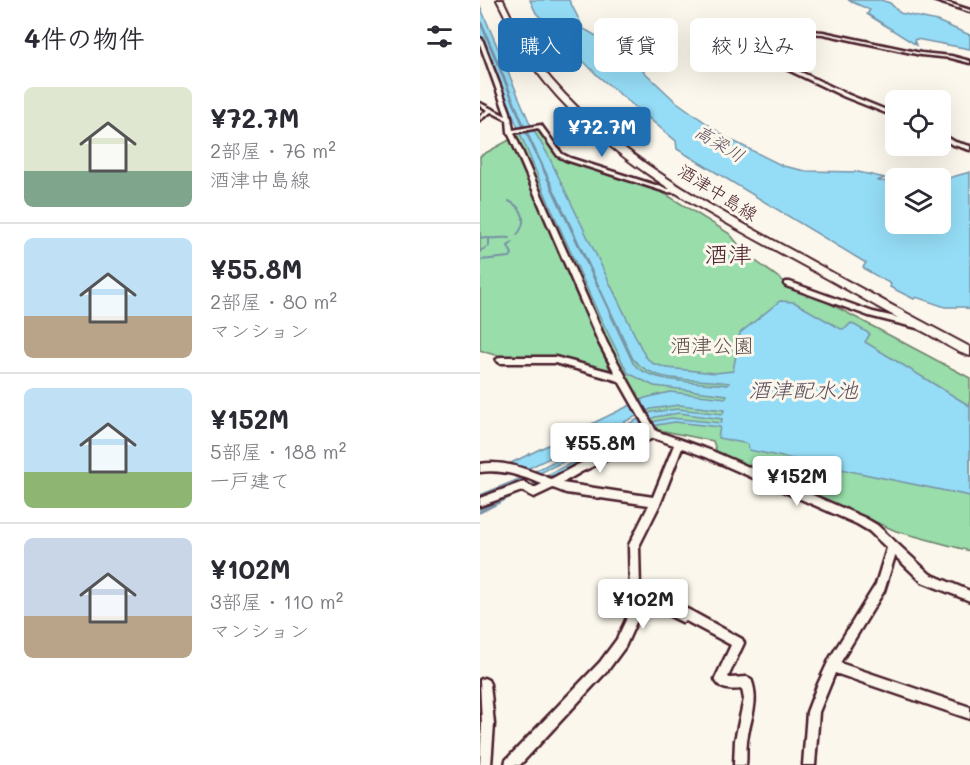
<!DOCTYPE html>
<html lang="ja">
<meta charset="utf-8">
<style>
:root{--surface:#fff;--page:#f2f2f3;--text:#2b2b33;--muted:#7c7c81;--line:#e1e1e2;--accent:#1f6fb2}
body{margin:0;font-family:Mali,"Klee One",sans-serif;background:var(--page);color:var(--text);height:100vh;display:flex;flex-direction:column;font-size:22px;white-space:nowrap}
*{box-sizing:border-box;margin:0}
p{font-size:20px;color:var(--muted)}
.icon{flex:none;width:33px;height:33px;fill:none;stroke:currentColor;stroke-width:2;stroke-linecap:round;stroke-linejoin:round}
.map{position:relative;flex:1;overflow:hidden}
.side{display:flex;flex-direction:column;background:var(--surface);width:480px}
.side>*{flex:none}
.hud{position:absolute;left:18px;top:18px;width:381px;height:54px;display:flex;gap:12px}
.buttons{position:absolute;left:405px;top:90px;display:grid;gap:12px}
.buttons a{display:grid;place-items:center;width:66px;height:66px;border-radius:9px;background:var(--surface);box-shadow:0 6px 24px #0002;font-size:30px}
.price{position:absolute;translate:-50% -51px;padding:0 14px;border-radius:6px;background:#fff;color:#222;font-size:20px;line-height:39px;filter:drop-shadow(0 2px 3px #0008)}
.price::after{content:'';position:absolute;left:50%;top:36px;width:18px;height:14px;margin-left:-9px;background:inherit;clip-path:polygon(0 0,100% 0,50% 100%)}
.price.active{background:var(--accent);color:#fff}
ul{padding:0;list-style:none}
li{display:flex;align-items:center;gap:18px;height:150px;padding:0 24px}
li+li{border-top:2px solid var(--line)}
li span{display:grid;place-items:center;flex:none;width:168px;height:120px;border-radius:9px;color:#555}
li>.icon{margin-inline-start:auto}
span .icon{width:72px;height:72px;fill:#fffc;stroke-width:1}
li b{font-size:26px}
h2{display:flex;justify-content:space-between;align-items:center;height:72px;padding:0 24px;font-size:26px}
.chip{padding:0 21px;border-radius:9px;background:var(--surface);box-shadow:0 6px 24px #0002;font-size:21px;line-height:54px}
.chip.active{background:var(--accent);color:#fff}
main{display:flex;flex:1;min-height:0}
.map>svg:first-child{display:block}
.green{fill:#98ddaa;stroke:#717e6a;stroke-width:1.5}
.water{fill:#95ddf6;stroke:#7791a5;stroke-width:1.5}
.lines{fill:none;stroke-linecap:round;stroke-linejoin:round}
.stream-far1{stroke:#7791a5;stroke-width:2}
.stream{stroke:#7791a5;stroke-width:3}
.street-casing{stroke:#4a1f2b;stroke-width:5}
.secondary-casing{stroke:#4a1f2b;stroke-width:4}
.street{fill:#fbf7ec;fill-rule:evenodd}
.secondary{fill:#fbf7ec;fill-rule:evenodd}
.labels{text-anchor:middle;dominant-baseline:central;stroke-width:6;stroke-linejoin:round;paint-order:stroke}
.far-water-label{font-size:18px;font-style:italic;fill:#5d4e5e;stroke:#fbf7ec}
.far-street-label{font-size:18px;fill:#4a1f2b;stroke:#fbf7ec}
.park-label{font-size:21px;fill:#5e4e4b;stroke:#fbf7ec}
.water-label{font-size:22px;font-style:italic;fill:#5d4e5e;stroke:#fbf7ec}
.quarter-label{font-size:24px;fill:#4a1f2b;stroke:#fbf7ec}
</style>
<main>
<section class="side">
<h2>4件の物件<svg class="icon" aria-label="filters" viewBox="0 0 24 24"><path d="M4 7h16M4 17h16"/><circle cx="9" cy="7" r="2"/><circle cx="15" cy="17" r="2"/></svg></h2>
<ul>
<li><span style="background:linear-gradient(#dfe7d0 70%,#7fa58c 0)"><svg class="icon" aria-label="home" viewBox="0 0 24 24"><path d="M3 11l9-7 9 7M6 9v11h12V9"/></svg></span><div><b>¥72.7M</b><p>2部屋 · 76 m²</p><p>酒津中島線</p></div></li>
<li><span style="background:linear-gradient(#bfe0f5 65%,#b9a48a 0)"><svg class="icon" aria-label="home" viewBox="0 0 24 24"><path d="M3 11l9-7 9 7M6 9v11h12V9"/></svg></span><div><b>¥55.8M</b><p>2部屋 · 80 m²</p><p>マンション</p></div></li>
<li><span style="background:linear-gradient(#bfe0f5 70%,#8fb573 0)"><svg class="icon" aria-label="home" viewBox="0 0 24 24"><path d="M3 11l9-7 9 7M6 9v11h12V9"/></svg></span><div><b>¥152M</b><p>5部屋 · 188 m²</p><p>一戸建て</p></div></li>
<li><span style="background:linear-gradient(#c9d6e8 65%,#b9a48a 0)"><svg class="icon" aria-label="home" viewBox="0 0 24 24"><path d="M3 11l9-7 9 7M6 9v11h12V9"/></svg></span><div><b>¥102M</b><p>3部屋 · 110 m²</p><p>マンション</p></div></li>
</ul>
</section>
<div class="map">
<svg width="490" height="765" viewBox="0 0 490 765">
<rect width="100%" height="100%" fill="#fbf7ec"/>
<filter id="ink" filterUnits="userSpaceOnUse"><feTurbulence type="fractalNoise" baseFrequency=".0167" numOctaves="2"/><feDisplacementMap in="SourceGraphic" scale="12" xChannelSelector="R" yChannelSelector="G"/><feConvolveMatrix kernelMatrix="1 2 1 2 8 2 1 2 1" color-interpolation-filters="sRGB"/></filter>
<g filter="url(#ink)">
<g class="green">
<path d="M58,128L78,155L179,190L250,234L266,254L306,283L343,300L490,378V551L416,531L237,453L233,441L174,429L129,346L34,134Z"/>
<path d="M31,139L45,168L130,370C115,372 95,360 80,358C52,353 27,362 0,350V156Z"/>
</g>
<g class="water">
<path d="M50,0H89L104,29L141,50L194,100L247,138L303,166L326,171L378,172L405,178L397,181L415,182L416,224H460L461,180L490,172V310L484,307H465L436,297L434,299L410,287L411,284L386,270L383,267L386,263L197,149L196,141L118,76L56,13Z"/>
<path d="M368,0H401L410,3L420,13L457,21L490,35V49L436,39L434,40L436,45L387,14L390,10Z"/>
<path d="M0,6L51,126L67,153L165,356L172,363L187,368L235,373L253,371L260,333L300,301L314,302L361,329L366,328L371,323L390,334L385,342L490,406V496L269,450L268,444L238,438L240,427L195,422L177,425L71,479L65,476L176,421L191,418L241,423L242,419L199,413L175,417L58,474L53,472L172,412L198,409L243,414L244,410L199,405L171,409L45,470L29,464L165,398L190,392L246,398L247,395L174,386L148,373L118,313L71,208L0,36V22L45,131L153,363C170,384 222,382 248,385L249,383C218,377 176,386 153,359L46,130L0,19Z"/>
</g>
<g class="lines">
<g class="stream-far1">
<path d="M29,201C44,209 48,221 37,235"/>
<path d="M0,237C10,240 19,237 30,238"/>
<path d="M0,251L9,246V240"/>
<path d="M0,260L30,257L32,254L28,246L33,242"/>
</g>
<g class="stream">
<path d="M48,487L72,476"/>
<path d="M0,496L48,476"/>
<path d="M0,509L28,496"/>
<path d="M0,512L39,492"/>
</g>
<g class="street-casing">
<g id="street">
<path d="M453,0H459L490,10V12Z"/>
<path d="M330,31L343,32L441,53L471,56L490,61V63L471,58L441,55L343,34L330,33L274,39V45L287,56L369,95L416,114V117L365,97L283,58L270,45V38L272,37Z"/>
<path d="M0,38L2,39L30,112L33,130L61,125L82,154L90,158L188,189H202L205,191L202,193L186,192L86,160L78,156L58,128L34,133L127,343L176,431L232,451L385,518L397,525L450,574L490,591V601L442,582L415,556L404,591L360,663L490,707V719L355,673L339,712L335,765H323L327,712L337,686L350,658L396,584L407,548L389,531L377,524L226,457L202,448L181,502L159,546L160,590L202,610L207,609L211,611L262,639L264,643L248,677L250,678L267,677L271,679C280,702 270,718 267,741C266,749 267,757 266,765H254L255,740L264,699L262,689C251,690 240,691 235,679L251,645L206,621L202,622L160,601L157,620L145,647L128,670L40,765H25L26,760L120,662L137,639L146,620L150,597L149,545L169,505L86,493L73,488L54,497L42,491L0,506V498L43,482L54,488L62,484C42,476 22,469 0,472V464C26,460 48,470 71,479L95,466L168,432L139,381L75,363H20L16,360L20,357H75L135,373L119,343L28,132L27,120L11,112L0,120V116L7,110L0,106V103L26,116L0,44ZM173,438L194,445L173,497L82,483L101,472Z"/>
<path d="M460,133L475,142L490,146V150L471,144L460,137Z"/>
<path d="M306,282H310L393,312L441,323L445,326L441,329L389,316L306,286L304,284Z"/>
<path d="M4,678L8,680L10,684L14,724L11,765H0L2,724L0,680Z"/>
</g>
</g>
<g class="secondary-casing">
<path id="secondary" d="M17,0H23C34,23 45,47 61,67C130,154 230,206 326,258C380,288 435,318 490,347V356C476,352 463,343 450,335C419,319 389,302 359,285C252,225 129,169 54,68C39,47 29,23 17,0Z"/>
</g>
<use href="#street" class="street"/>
<use href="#secondary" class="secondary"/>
</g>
</g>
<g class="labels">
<g class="far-water-label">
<text transform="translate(240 143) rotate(31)">高梁川</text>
</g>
<g class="far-street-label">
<text transform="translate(238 192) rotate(32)">酒津中島線</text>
</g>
<g class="park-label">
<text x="232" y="344">酒津公園</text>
</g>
<g class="water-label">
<text x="323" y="389">酒津配水池</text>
</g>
<g class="quarter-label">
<text x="248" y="253">酒津</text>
</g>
</g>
</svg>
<div class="buttons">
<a><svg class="icon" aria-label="locate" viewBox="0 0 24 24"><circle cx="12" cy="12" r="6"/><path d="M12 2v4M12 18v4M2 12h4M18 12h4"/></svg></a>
<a><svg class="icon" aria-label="layers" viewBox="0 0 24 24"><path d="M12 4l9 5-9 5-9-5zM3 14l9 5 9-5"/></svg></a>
</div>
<b class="price active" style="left:122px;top:158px">¥72.7M</b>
<b class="price" style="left:120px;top:474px">¥55.8M</b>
<b class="price" style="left:317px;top:507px">¥152M</b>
<b class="price" style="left:163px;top:630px">¥102M</b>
<div class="hud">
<a class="chip active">購入</a>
<a class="chip">賃貸</a>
<a class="chip">絞り込み</a>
</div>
</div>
</main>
